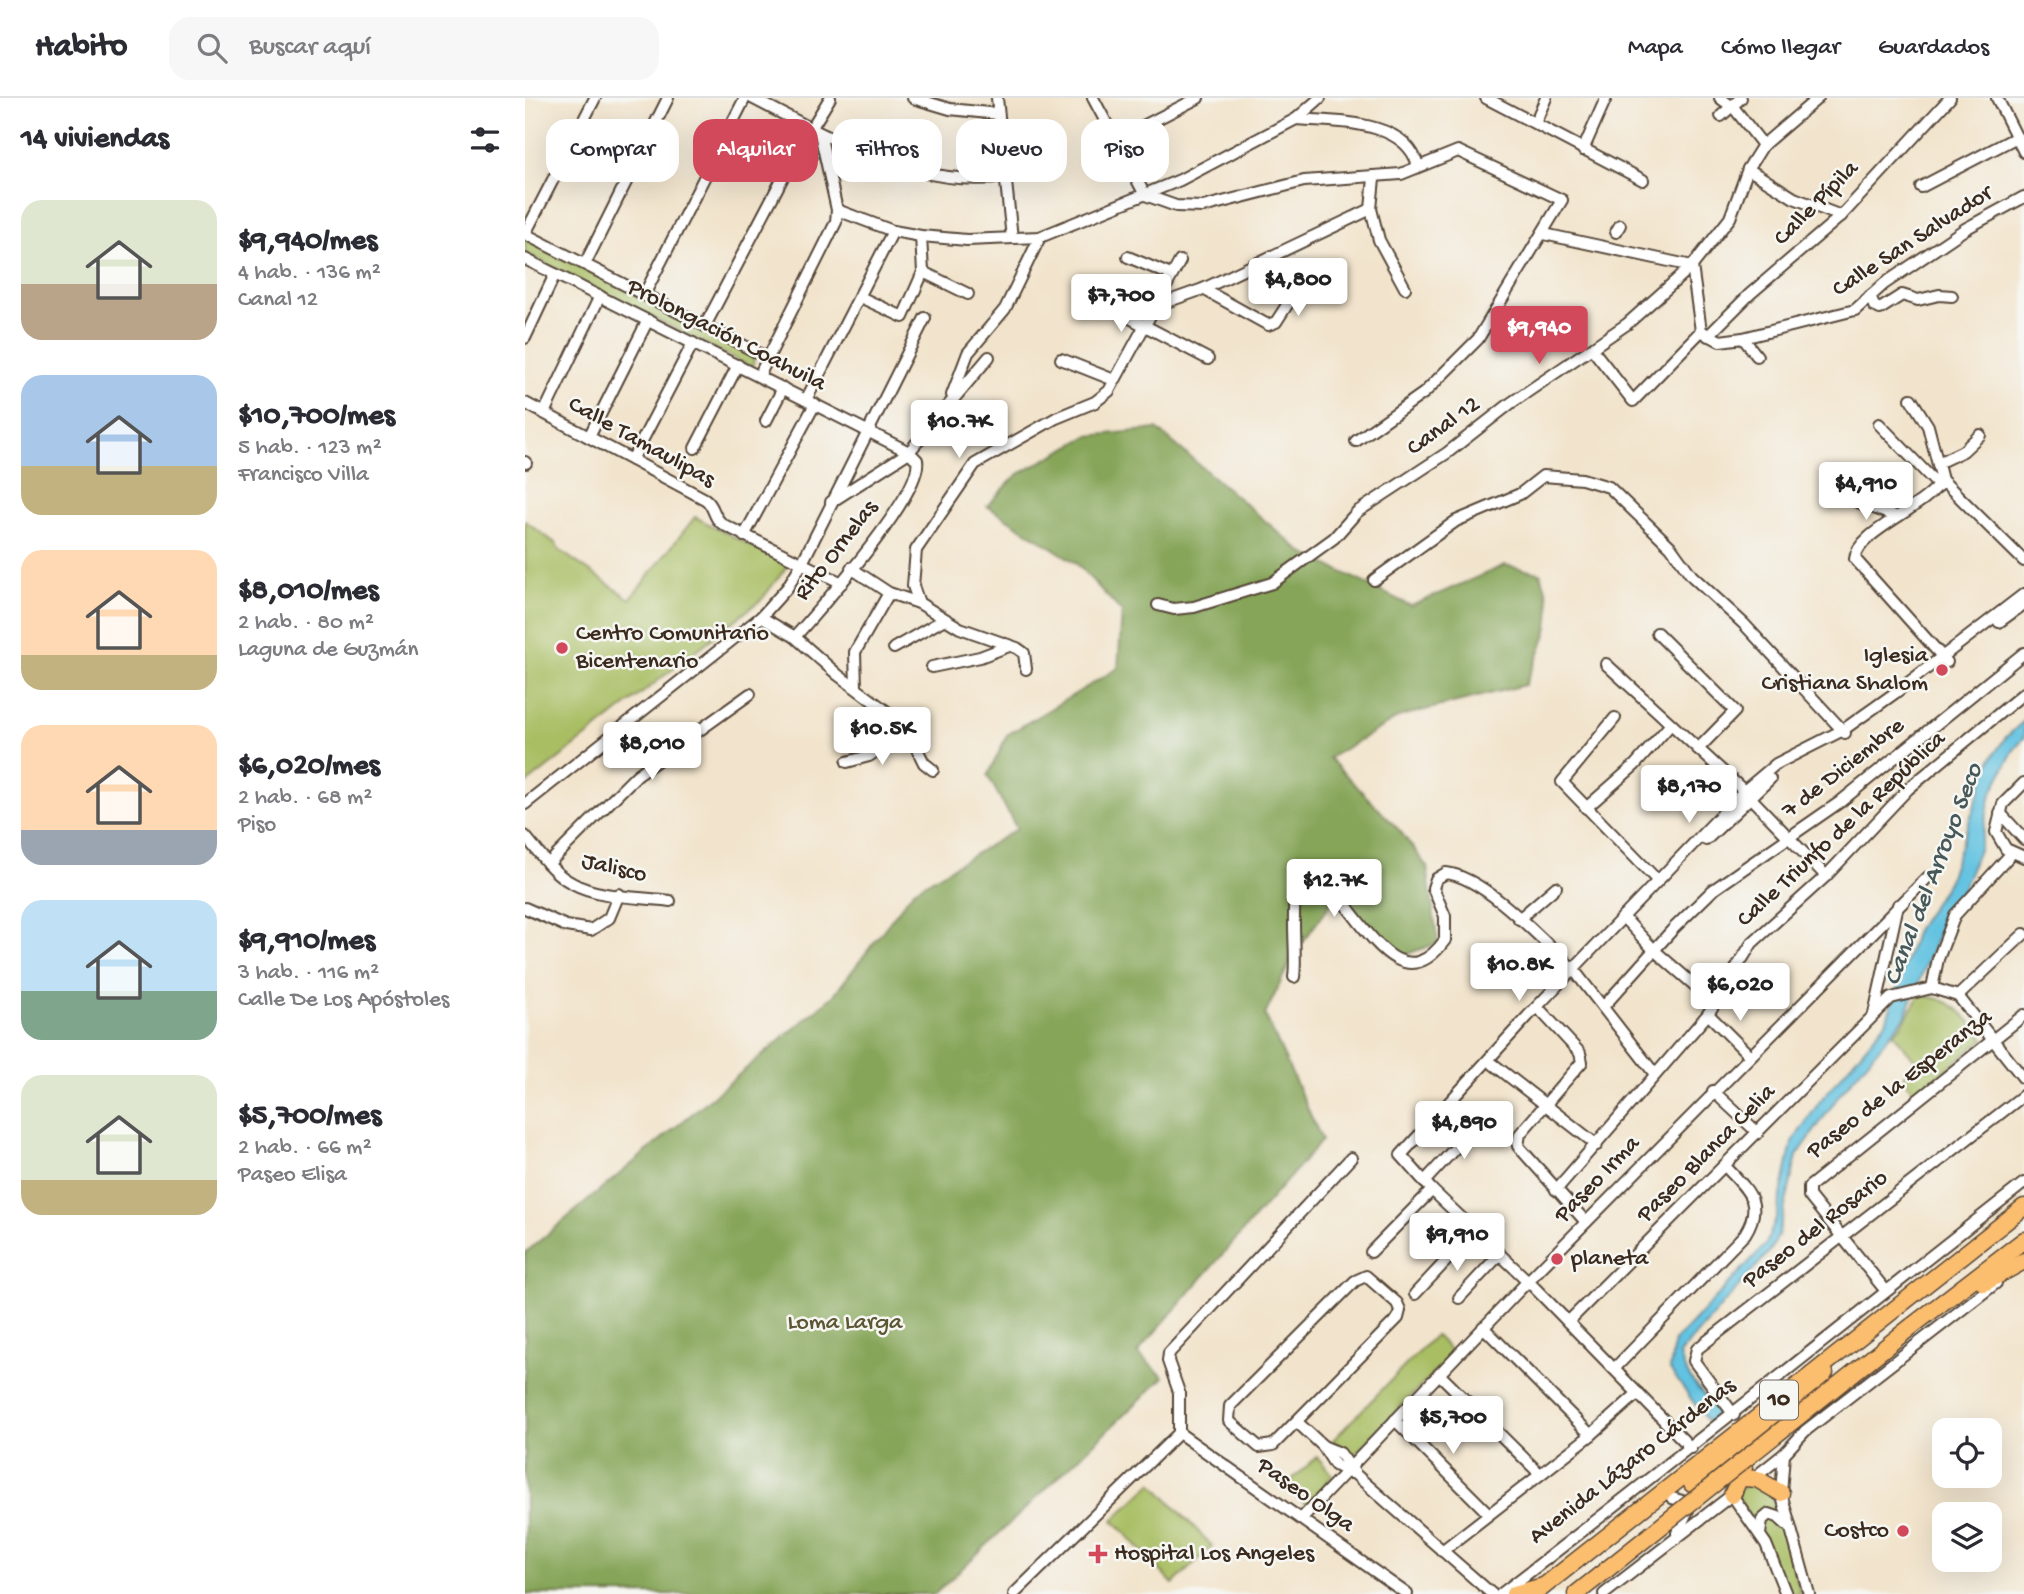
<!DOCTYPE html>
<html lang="es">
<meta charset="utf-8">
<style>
:root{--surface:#fff;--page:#f7f7f7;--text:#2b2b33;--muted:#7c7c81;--line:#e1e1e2;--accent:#d1495b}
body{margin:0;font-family:"Gochi Hand",sans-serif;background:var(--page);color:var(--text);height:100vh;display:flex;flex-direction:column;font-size:26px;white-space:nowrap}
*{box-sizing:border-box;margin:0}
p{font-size:23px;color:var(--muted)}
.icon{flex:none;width:38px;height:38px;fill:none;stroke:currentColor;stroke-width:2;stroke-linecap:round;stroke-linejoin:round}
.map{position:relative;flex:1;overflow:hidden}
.panel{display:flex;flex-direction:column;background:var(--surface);width:525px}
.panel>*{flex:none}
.guide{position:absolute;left:21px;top:21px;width:665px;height:63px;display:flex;gap:14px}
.tools{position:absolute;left:1407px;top:1320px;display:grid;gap:14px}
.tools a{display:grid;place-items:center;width:70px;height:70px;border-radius:14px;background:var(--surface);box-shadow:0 7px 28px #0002;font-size:35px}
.price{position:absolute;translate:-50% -60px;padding:0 16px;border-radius:7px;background:#fff;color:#222;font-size:23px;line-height:46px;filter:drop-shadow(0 2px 4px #0008)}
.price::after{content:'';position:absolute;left:50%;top:42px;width:21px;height:16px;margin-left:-10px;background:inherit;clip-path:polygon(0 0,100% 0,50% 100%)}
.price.selected{background:var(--accent);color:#fff}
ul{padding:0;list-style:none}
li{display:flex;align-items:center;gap:21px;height:175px;padding:0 21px}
li span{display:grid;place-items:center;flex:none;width:196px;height:140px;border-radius:21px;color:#555}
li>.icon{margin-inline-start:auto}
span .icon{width:84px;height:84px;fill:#fffc;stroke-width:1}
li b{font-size:30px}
h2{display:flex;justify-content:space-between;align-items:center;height:84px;padding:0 21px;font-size:30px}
.pill{padding:0 24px;border-radius:21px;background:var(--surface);box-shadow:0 7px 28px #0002;font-size:24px;line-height:63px}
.pill.selected{background:var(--accent);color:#fff}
header{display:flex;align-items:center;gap:42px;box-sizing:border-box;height:98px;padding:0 35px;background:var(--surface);border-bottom:2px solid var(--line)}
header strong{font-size:33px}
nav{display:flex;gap:38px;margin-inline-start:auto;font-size:24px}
.search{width:490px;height:63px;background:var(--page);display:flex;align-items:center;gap:18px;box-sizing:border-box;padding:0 24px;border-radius:21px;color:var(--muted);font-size:26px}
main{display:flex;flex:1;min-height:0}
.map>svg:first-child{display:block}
.green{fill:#a9be63;stroke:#727440;stroke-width:2}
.forest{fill:#86a559;stroke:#60683c;stroke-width:2}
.water{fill:#62c2e1;stroke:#4e7680;stroke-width:2}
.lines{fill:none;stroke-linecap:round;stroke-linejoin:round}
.minor-casing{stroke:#564638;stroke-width:14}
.highway-casing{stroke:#564638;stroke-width:19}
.minor{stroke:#fff;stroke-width:10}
.highway{stroke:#fbbd6e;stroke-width:16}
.highway-bridge-casing{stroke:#564638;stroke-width:19;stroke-linecap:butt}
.highway-bridge{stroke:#fbbd6e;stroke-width:16}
.poi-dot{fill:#d1495b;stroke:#f6f6f2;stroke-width:2.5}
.labels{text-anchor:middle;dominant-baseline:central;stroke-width:5;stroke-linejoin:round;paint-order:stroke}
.shield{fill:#f6f6f2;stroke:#73675e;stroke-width:2}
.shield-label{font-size:23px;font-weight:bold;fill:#3b2a1e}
.street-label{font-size:24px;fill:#3b2a1e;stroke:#f6f6f2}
.poi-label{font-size:24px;fill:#3b2a1e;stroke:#f6f6f2;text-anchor:start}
.park-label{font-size:24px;fill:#5c5633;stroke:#f6f6f2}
.water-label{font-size:26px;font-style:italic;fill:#475858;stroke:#f6f6f2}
</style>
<header>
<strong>Habito</strong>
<div class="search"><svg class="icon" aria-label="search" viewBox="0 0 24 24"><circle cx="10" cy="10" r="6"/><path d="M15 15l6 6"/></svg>Buscar aquí</div>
<nav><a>Mapa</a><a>Cómo llegar</a><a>Guardados</a></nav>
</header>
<main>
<section class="panel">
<h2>14 viviendas<svg class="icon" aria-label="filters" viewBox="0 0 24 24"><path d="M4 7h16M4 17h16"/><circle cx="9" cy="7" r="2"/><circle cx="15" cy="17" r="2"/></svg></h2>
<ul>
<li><span style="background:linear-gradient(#dfe7d0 60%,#b9a48a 0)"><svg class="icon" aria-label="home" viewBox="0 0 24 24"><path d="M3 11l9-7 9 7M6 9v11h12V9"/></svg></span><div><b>$9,940/mes</b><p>4 hab. · 136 m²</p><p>Canal 12</p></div></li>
<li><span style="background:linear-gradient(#a9c7e8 65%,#c2b280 0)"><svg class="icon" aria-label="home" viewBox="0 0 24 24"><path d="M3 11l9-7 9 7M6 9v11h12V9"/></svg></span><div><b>$10,700/mes</b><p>5 hab. · 123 m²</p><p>Francisco Villa</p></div></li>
<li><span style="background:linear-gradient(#ffd9b3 75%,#c2b280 0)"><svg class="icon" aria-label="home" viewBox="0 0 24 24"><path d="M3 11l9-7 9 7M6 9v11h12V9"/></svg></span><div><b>$8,010/mes</b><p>2 hab. · 80 m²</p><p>Laguna de Guzmán</p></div></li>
<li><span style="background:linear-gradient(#ffd9b3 75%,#9aa5b1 0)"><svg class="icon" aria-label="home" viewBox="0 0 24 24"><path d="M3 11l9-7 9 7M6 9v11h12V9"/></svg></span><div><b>$6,020/mes</b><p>2 hab. · 68 m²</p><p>Piso</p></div></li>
<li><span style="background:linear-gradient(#bfe0f5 65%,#7fa58c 0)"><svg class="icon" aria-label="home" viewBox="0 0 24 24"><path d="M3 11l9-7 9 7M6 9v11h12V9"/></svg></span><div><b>$9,910/mes</b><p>3 hab. · 116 m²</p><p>Calle De Los Apóstoles</p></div></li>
<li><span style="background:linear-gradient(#dfe7d0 75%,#c2b280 0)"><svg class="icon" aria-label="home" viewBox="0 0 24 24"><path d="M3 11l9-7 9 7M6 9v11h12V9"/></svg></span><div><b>$5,700/mes</b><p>2 hab. · 66 m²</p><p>Paseo Elisa</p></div></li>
</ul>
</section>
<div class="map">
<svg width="1499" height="1496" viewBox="0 0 1499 1496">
<rect width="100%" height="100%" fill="#f6f6f2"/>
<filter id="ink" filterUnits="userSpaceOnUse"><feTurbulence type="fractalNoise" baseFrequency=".0143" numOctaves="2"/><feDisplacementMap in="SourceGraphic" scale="14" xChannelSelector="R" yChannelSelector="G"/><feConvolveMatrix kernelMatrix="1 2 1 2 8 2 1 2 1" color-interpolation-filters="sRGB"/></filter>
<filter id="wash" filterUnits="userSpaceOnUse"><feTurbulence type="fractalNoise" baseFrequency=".00686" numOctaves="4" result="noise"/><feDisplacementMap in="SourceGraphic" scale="28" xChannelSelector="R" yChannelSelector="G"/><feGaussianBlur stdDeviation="1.57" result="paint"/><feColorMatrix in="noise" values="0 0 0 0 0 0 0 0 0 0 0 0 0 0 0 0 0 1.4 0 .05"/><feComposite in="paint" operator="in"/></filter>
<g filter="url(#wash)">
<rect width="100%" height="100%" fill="#f2e4cc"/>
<g class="green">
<path d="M0,135L229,256L228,270L0,155Z"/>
<path d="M170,419L263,467L237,501L0,687V423L30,445L34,452L105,501Z"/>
<path d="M1394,898C1426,898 1441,917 1459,941L1390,996L1378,980L1391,963L1368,935L1377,927Z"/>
<path d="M910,1237L928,1255L826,1360L808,1342Z"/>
<path d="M792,1359L808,1377L782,1407L762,1386Z"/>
<path d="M1236,1376L1241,1378L1276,1496H1263L1211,1395Z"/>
<path d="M627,1385L687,1448L648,1486L588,1422Z"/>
</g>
<path class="forest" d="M632,331L778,455L886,508L980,467L1015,475C1036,522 1018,543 1000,587L876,618L804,660L875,733L902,769L913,845L873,859L809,801L768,858L740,917L797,1042L612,1255L639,1279L410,1496H0V1155L308,898L389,792L492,731L463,678L482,637L593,570L597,514L551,465L462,408L492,377L563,338Z"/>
<path class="water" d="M1499,623V640L1488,653L1466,696L1454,752L1432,805L1415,831L1380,919L1315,996L1272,1058L1253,1138L1246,1152L1155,1255C1156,1276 1182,1300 1196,1315L1183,1324L1145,1272L1149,1244L1241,1146L1251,1120L1267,1045L1295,1003L1361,924L1391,832L1423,784L1466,661L1481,639Z"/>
</g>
<g filter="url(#ink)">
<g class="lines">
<g class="minor-casing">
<g id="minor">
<path d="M70,0L0,136L243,260"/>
<path d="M227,0L295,35L312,112L311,124L234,278"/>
<path d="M388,0L425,11L473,16"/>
<path d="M472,0L487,140"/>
<path d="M568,0L620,97L651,108L678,109L779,83L876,76L933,53L1037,102L953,241L899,295L831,343"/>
<path d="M961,0L1118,82"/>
<path d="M1472,0L1499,54"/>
<path d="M1196,18L1216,0"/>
<path d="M771,21C810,24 881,21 893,68"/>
<path d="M1010,25L1021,0"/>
<path d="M295,35C359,63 409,88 480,79"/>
<path d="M589,43L673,0"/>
<path d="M1238,47L1293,0"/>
<path d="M1058,52L1081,0"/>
<path d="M1223,71L1269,100L1316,118"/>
<path d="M1396,89L1492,39"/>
<path d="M846,111L854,142L880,190"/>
<path d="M312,112L368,133L396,138L442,142L515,139L655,82L771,21L795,0"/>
<path d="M1091,134L1095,127"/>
<path d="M1019,136L1167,168L1176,233L1195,243L1218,240L1232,258"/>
<path d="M603,159L646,177"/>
<path d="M0,161L384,354L392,362C399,395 294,511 270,539"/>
<path d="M60,166L143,0"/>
<path d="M398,174L443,196"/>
<path d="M678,191L743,227L751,224L771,193"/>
<path d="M119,197L220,0"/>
<path d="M1345,198L1349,208L1355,211L1377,197L1393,202L1414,197L1427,198"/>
<path d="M335,199L378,219L398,174L396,138"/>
<path d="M565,199L683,261"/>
<path d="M633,207L678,191L846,111L849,80"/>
<path d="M180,228L267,62L305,0"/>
<path d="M1183,238L1225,196L1316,118L1425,0"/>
<path d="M0,240L30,176"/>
<path d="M1218,240L1330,212L1359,186L1440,131L1499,99"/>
<path d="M1068,252L1108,303L1176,233"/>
<path d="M536,261L589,282"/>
<path d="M427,297L443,255L480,211L515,139"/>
<path d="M1386,301L1403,328L1417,382L1499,463"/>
<path d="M281,302L368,133"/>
<path d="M0,305L180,401C191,409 187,420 199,427L317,485"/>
<path d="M19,315L75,198"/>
<path d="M241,323L258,290"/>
<path d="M1354,326L1414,388"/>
<path d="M64,339L123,222"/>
<path d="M170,350L213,267"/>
<path d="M107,362L168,245"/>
<path d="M0,364L1,365"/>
<path d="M1413,365L1438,353L1455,337"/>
<path d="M1417,382C1401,410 1332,433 1330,461L1422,564"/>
<path d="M1322,400L1370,418"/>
<path d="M306,404L384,354L464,259"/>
<path d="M219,438L290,306"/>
<path d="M326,470L364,495L394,505L435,530L492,550L499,555L501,571"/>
<path d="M849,482L931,423L995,396L1018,378L1057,381L1084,389L1146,449L1167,478L1219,526L1320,635"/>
<path d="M394,505L388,488L391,452L450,366L531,320L570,304L584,293L655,163"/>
<path d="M633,507L649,511L669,509L747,485L809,440L832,414L922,355L986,305L1102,226L1167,168L1205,120L1223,71L1238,47L1209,10L1195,0"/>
<path d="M236,519L270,539L313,577L380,627L399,665L408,672"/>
<path d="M1474,524L1499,506"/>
<path d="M1132,535L1210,613L1173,651"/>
<path d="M369,550L418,522"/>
<path d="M1081,566L1219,693L1301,778"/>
<path d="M407,569L455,559L484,548"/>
<path d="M331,589L330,554L364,495"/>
<path d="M1090,620L1037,684L1132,782"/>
<path d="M322,664L344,658L384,631"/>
<path d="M1499,685L1478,706L1471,734L1481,751L1499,759"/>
<path d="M0,706L236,519L262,490L276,467L400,220"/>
<path d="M1061,710L1110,667L1146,626"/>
<path d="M1475,715L1499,741"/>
<path d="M0,738C14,754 27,775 47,785C74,800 114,799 145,803"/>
<path d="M1181,742L1245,681"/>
<path d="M23,766L112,677L225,596"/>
<path d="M0,810L41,828L66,832L84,820L94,796"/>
<path d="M1098,819L1130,853L1190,905"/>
<path d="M994,821L1031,789"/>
<path d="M1052,876L1129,975"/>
<path d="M769,879C773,852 761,791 780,773C825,781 865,918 920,842V818L908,790L911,781L921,775C960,779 1019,844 1048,871"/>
<path d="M1407,890L1413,861L1430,817L1487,755"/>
<path d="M1433,898L1499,836"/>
<path d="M1078,909L1149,830L1188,792L1315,704L1499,555"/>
<path d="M1017,914L1055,955L1057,964L995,1036L993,1048L1061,1124"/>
<path d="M1183,916L1224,957"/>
<path d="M1349,916L1373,807"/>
<path d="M968,966L1072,1047"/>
<path d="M1188,993L1233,1035"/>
<path d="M899,1084L957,1021"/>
<path d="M1031,1092L1183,916L1227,845L1301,778L1383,691L1499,595"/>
<path d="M846,1154L907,1092"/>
<path d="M841,1178L872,1205L875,1212L873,1220L748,1347L734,1349L704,1323L705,1308L830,1183Z"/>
<path d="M1361,1193L1284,1098V1089L1499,917"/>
<path d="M890,1196L950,1132"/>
<path d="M934,1200L975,1156"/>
<path d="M1043,1224L1366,900L1407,890L1433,898L1499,981"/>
<path d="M958,1229L1066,1337"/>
<path d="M1090,1270L1220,1136C1240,1104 1221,1091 1200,1068"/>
<path d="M914,1276L1015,1376"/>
<path d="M1209,1317L1169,1263L1172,1251L1499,997"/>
<path d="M870,1322L964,1416"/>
<path d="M772,1324L798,1348L810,1367L825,1375"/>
<path d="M654,1335V1294L643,1263L644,1255L826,1060"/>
<path d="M654,1335L882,1496"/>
<path d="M798,1348L815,1355L831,1377L967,1496"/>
<path d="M1166,1350L1003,1183L907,1092L876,1057L1003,918L1219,693L1251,666L1318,632L1370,595L1499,496"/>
<path d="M1259,1356L1256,1395L1284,1496"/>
<path d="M1225,1383L1259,1356L1280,1333L1471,1185"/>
<path d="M1207,1397L1241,1446L1261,1496"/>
<path d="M1147,1400L1157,1403L1163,1412L1152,1435"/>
<path d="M776,1421L1003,1183L1403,779"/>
<path d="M1235,1436L1237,1422L1244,1416L1253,1419L1263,1428"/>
<path d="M917,1453L1066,1337L1113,1295"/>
<path d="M489,1496L654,1335"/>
<path d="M976,1496C1152,1361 1324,1222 1499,1085"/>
<path d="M1079,1496L1212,1393"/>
</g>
</g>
<g class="highway-casing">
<g id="highway">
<path d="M1459,1185L1499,1163"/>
<path d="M1387,1228L1499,1142"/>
<path d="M1192,1378L1232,1381L1256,1395"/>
<path d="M1167,1386L1232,1338L1300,1275"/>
<path d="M1207,1397L1219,1370"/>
<path d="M989,1496L1019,1488"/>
<path d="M1009,1496L1499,1109"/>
<path d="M1051,1496L1075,1477"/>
</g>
</g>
<use href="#minor" class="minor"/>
<use href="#highway" class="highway"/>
<g class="highway-bridge-casing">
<path id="highway-bridge" d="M1075,1477L1387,1228"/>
</g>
<use href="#highway-bridge" class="highway-bridge"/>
</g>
</g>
<g class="poi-dot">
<circle cx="37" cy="550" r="7"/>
<circle cx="1417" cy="572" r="7"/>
<circle cx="1032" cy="1161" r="7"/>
<circle cx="1378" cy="1433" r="7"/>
<path d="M569.5 1445.5h7v7h7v7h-7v7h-7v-7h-7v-7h7z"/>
</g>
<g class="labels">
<rect class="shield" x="1235" y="1282.5" width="38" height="39" rx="5"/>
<g class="shield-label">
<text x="1254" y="1302">10</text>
</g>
<g class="street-label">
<text transform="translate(1292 106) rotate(-45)">Calle Pípila</text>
<text transform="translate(1388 144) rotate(-33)">Calle San Salvador</text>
<text transform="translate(201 238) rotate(27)">Prolongación Coahuila</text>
<text transform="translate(919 329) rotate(-36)">Canal 12</text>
<text transform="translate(116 345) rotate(29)">Calle Tamaulipas</text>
<text transform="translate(312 453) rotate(-52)">Rito Ornelas</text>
<text transform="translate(1319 671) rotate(-38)">7 de Diciembre</text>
<text transform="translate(1317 732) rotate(-43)">Calle Triunfo de la República</text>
<text transform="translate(89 771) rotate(13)">Jalisco</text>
<text transform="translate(1375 987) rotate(-38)">Paseo de la Esperanza</text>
<text transform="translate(1182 1056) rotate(-45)">Paseo Blanca Celia</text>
<text transform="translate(1073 1082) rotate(-46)">Paseo Irma</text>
<text transform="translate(1291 1132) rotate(-38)">Paseo del Rosario</text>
<text transform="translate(1108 1364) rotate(-38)">Avenida Lázaro Cárdenas</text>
<text transform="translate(780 1398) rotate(35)">Paseo Olga</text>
</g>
<g class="poi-label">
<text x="51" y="536">Centro Comunitario<tspan x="51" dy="28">Bicentenario</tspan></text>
<text x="1403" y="558" text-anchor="end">Iglesia<tspan x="1403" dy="28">Cristiana Shalom</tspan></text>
<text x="1046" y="1161">planeta</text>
<text x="1364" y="1433" text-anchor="end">Costco</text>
<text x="589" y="1456">Hospital Los Angeles</text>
</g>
<g class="park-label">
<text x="320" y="1225">Loma Larga</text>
</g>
<g class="water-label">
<text transform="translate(1410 777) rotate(-69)">Canal del Arroyo Seco</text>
</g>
</g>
</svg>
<div class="tools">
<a><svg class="icon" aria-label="locate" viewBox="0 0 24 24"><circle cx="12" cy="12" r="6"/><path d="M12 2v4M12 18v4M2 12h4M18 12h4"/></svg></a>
<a><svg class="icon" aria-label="layers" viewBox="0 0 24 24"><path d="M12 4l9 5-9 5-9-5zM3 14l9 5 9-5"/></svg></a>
</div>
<b class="price" style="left:773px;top:220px">$4,800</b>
<b class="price" style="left:596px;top:236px">$7,700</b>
<b class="price selected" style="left:1014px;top:268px">$9,940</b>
<b class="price" style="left:434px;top:362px">$10.7K</b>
<b class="price" style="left:1341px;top:424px">$4,910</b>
<b class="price" style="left:357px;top:669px">$10.5K</b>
<b class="price" style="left:127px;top:684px">$8,010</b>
<b class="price" style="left:1164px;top:727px">$8,170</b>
<b class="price" style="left:809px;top:821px">$12.7K</b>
<b class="price" style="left:994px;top:905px">$10.8K</b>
<b class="price" style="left:1215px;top:925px">$6,020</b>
<b class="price" style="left:939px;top:1063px">$4,890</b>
<b class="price" style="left:932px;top:1175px">$9,910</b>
<b class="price" style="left:928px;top:1358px">$5,700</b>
<div class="guide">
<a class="pill">Comprar</a>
<a class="pill selected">Alquilar</a>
<a class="pill">Filtros</a>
<a class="pill">Nuevo</a>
<a class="pill">Piso</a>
</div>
</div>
</main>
